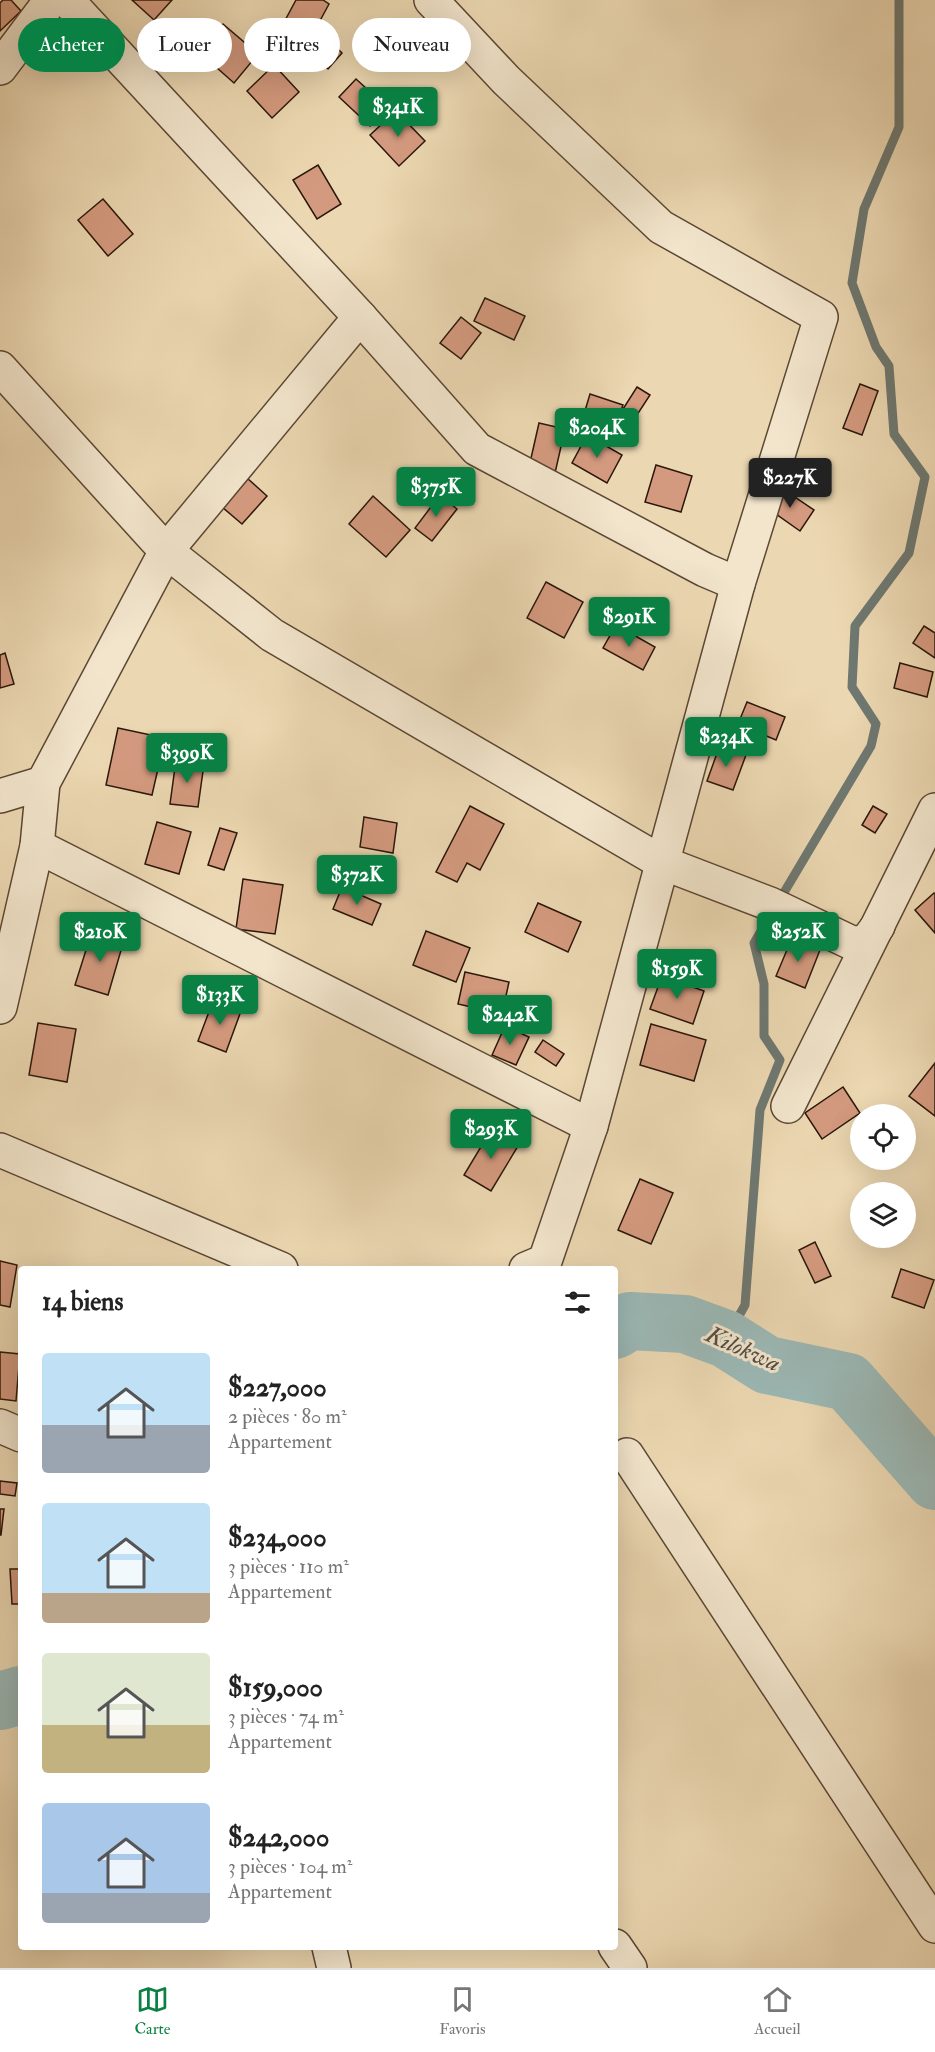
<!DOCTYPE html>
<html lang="fr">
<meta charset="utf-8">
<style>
:root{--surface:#fff;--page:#f6f6f6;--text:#222;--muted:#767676;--line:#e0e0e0;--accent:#0b8043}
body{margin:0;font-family:"IM FELL Double Pica",serif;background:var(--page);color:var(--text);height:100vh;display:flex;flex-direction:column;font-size:22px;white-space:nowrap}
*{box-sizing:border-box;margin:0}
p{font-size:20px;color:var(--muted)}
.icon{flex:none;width:33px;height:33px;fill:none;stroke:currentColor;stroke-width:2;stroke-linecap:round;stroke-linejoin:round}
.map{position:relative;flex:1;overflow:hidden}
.side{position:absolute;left:18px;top:1266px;width:600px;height:684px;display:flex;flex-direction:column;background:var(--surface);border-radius:6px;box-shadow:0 6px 24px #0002}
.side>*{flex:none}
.guide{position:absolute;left:18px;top:18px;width:600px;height:54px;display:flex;gap:12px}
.tools{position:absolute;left:850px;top:1104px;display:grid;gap:12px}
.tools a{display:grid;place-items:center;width:66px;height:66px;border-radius:50%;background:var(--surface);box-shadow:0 6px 24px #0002;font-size:30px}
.price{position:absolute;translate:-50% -51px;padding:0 14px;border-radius:6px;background:var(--accent);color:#fff;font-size:20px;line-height:39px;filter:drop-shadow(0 2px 3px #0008)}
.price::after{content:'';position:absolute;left:50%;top:36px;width:18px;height:14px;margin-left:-9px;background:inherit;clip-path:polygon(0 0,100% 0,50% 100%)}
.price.current{background:#222;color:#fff}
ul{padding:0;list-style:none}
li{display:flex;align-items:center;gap:18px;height:150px;padding:0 24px}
li span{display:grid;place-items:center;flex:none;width:168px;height:120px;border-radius:6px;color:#555}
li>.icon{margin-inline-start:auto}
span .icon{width:72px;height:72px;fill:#fffc;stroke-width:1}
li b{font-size:26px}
h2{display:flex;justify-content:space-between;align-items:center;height:72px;padding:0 24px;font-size:26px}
.tag{padding:0 21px;border-radius:27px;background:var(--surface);box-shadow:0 6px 24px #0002;font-size:21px;line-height:54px}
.tag.current{background:var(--accent);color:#fff}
.menu{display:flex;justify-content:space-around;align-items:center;height:84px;border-top:2px solid var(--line);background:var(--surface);font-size:16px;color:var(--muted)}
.menu a{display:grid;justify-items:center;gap:3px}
.menu .current{color:var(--accent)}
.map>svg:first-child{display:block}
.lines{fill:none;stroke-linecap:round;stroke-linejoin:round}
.stream{stroke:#6e7871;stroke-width:9}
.river{stroke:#9bb8b5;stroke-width:58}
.building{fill:#d49a7f;stroke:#2b170a;stroke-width:1.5}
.minor-casing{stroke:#5b4734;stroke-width:36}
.minor{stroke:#f2e5cc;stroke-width:33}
.labels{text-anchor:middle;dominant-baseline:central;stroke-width:6;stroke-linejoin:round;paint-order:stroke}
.water-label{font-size:24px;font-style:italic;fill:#524f46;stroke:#f2e5cc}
</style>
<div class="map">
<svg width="935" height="1968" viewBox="0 0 935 1968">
<rect width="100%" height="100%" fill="#ebd7b1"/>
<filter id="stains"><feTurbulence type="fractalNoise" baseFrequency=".00333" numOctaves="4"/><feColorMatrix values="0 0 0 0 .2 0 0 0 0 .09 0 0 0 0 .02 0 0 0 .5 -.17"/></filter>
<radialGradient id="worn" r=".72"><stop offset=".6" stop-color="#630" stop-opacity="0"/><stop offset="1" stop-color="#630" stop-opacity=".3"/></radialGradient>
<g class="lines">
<path class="stream" d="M726,1339L745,1305L760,1110L780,1060L764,1036V984L754,943L871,746L876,724L852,687L855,626L909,553L925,477L894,434L889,366L876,347L852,283L864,209L899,127V0"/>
<g class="river">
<path d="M615,1330L630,1321L685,1324L726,1339L767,1365L848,1382L935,1481"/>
<path d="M0,1701L21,1695"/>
</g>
</g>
<g class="building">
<path d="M3,0H11L21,11L0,31V3Z"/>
<path d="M132,0H172L154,20Z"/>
<path d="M296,0H323L329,4L309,41L282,26Z"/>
<path d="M223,24L258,54L234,83L199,52Z"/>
<path d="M320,31L342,53L328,69L306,47Z"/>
<path d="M274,65L299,92L272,118L247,91Z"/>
<path d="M356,79L387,107L370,126L339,97Z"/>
<path d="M396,111L425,141L399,166L370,135Z"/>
<path d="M318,165L341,204L317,219L293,180Z"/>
<path d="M103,199L133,234L108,256L78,220Z"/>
<path d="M485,298L525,316L514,340L474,321Z"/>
<path d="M461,317L481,333L461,359L440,343Z"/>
<path d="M860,384L878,391L862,435L843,428Z"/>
<path d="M637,387L650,395L635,418L623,409Z"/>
<path d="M590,394L623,405L616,425L584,414Z"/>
<path d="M539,423L565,429L555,473L529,467Z"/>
<path d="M587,435L622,455L607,483L572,463Z"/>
<path d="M656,465L692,476L681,512L645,502Z"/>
<path d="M247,478L267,496L242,524L222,507Z"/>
<path d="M780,487L814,510L800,531L766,507Z"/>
<path d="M440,495L457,509L432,541L415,528Z"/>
<path d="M373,496L410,530L386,557L349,524Z"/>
<path d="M546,582L583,602L564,638L527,618Z"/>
<path d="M616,625L655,647L643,670L603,648Z"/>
<path d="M924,626L935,633V658L913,643Z"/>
<path d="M5,653L14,684L0,688V655Z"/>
<path d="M900,663L933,672L927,697L894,688Z"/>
<path d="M747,702L785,717L776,740L738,724Z"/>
<path d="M118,728L165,738L152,795L106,785Z"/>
<path d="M720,745L746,755L733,790L707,781Z"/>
<path d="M176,760L204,764L198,807L170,804Z"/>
<path d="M470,806L504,824L480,870L467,863L457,882L436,872Z"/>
<path d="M873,806L887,814L875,833L862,825Z"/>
<path d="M364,817L397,823L393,853L360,847Z"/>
<path d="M157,822L191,832L179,874L145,864Z"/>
<path d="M220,828L237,833L224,870L208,865Z"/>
<path d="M243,879L283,885L275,934L236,929Z"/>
<path d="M342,887L381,904L372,925L333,909Z"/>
<path d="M934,893L935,894V933L915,910Z"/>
<path d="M538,903L581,922L568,952L525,932Z"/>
<path d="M92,931L124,940L108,995L75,985Z"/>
<path d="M426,931L470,948L456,982L413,965Z"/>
<path d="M792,938L820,950L805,988L776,976Z"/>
<path d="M465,972L509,982L502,1014L458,1004Z"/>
<path d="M662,976L704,991L693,1024L650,1009Z"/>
<path d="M213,1001L241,1011L226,1052L198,1041Z"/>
<path d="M38,1023L76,1029L67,1082L29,1075Z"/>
<path d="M651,1024L706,1040L694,1081L640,1065Z"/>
<path d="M505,1026L529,1037L516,1065L492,1055Z"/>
<path d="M543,1040L564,1054L556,1066L535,1052Z"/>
<path d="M935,1063V1116L909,1096Z"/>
<path d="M843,1087L860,1113L822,1139L805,1113Z"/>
<path d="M491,1130L518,1146L491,1191L464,1175Z"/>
<path d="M640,1179L673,1193L651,1244L618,1230Z"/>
<path d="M815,1242L831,1276L815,1283L799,1250Z"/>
<path d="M0,1261L17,1265L10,1307L0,1305Z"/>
<path d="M901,1269L934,1280L924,1308L892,1297Z"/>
<path d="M0,1352L20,1354L16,1401L0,1399Z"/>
<path d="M0,1481L17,1483L15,1496L0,1494Z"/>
<path d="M0,1509H4L1,1535H0Z"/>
<path d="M10,1569H21V1604H12Z"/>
</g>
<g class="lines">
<g class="minor-casing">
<g id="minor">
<path d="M67,0L360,317L477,449L705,570L738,584"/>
<path d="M431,0L506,80L661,227L821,317L738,584L591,1126L545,1261L526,1269"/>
<path d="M0,68L51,0"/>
<path d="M0,368L166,551L272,635L663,863L770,904L852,943L866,942L878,926"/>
<path d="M0,796L43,783"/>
<path d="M37,846L591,1126"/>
<path d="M0,1007L37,846L43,783L166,551L360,317"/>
<path d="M788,1106L935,810"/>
<path d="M0,1150L281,1269"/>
<path d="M0,1426L21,1435"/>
<path d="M627,1455L935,1926"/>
<path d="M615,1946L630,1968"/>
<path d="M329,1947L334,1968"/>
</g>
</g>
<use href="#minor" class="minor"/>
</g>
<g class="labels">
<g class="water-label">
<text transform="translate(743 1349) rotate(24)">Kilokwa</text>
</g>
</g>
<rect width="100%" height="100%" filter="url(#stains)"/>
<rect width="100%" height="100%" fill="url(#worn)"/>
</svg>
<div class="tools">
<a><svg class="icon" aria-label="locate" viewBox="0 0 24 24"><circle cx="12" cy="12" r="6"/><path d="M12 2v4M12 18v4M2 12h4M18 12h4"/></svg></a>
<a><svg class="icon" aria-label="layers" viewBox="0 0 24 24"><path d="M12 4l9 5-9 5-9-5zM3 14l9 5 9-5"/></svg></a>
</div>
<b class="price" style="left:398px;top:138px">$341K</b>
<b class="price" style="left:597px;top:459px">$204K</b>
<b class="price current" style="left:790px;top:509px">$227K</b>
<b class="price" style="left:436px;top:518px">$375K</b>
<b class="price" style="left:629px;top:648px">$291K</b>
<b class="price" style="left:726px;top:768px">$234K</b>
<b class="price" style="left:187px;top:784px">$399K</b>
<b class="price" style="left:357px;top:906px">$372K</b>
<b class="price" style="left:100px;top:963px">$210K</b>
<b class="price" style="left:798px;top:963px">$252K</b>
<b class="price" style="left:677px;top:1000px">$159K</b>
<b class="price" style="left:220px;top:1026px">$133K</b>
<b class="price" style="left:510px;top:1046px">$242K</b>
<b class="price" style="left:491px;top:1160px">$293K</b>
<div class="guide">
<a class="tag current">Acheter</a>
<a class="tag">Louer</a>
<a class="tag">Filtres</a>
<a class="tag">Nouveau</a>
</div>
<section class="side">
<h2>14 biens<svg class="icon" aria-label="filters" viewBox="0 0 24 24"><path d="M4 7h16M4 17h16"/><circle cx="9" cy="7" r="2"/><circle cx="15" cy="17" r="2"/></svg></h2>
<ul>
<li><span style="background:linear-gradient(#bfe0f5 60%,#9aa5b1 0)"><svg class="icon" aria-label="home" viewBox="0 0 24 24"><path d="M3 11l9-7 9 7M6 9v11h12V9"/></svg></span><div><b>$227,000</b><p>2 pièces · 80 m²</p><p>Appartement</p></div></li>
<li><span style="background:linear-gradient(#bfe0f5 75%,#b9a48a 0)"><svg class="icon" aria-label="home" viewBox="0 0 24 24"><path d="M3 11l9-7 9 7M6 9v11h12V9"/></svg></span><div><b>$234,000</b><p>3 pièces · 110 m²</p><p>Appartement</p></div></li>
<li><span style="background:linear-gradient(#dfe7d0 60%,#c2b280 0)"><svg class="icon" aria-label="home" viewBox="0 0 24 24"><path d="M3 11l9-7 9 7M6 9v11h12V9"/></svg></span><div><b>$159,000</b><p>3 pièces · 74 m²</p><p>Appartement</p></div></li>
<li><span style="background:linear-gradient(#a9c7e8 75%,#9aa5b1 0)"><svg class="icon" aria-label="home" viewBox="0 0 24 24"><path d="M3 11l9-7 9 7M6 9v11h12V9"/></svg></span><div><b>$242,000</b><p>3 pièces · 104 m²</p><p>Appartement</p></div></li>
</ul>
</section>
</div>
<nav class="menu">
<a class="current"><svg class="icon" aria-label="map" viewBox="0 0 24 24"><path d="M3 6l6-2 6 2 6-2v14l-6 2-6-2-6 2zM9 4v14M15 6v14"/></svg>Carte</a>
<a><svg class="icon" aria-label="saved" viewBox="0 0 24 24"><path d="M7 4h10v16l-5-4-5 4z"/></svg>Favoris</a>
<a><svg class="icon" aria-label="home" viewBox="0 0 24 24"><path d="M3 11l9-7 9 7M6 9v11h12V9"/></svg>Accueil</a>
</nav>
